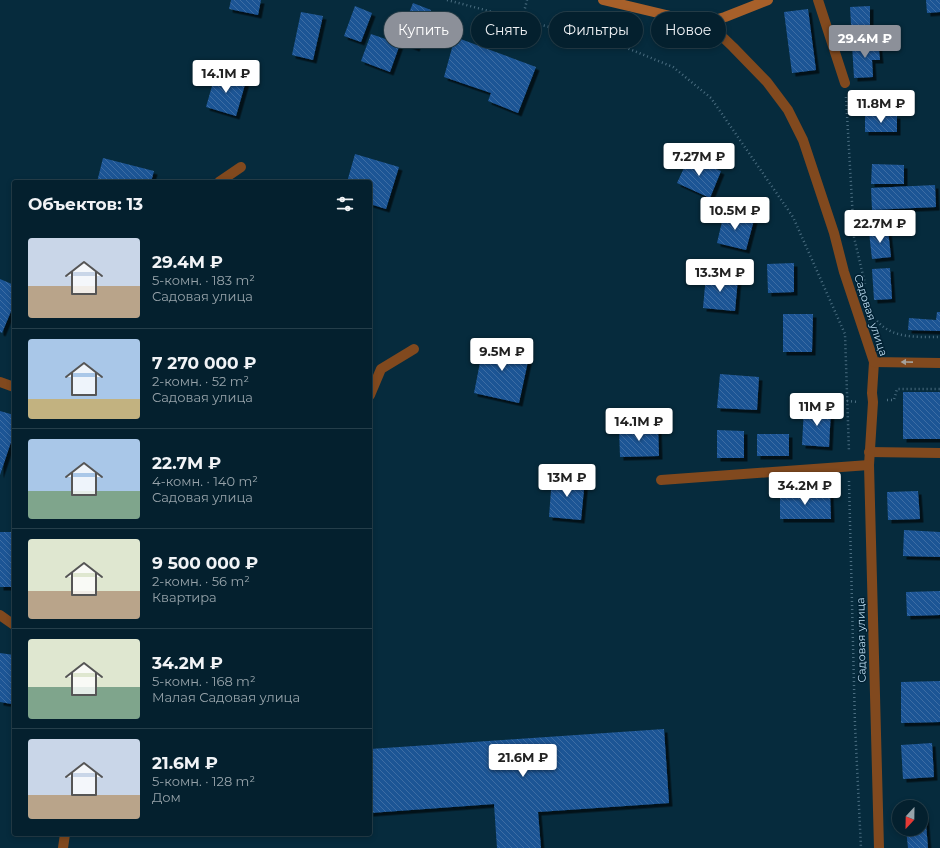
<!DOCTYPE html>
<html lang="ru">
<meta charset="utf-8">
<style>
:root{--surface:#04202e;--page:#122d3a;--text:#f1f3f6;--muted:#97a3aa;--line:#253e4a;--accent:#8c9099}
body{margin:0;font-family:Montserrat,sans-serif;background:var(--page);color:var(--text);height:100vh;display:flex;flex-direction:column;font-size:15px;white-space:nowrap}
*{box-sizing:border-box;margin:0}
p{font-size:13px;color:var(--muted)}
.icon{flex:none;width:22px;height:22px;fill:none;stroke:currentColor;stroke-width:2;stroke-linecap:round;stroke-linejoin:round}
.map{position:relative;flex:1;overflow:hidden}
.sheet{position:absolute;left:12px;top:180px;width:360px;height:656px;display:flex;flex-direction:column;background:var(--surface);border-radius:4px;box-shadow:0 2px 6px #0003,0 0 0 1px var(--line)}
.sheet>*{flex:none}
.hud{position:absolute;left:384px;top:12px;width:380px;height:36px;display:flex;gap:8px}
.needle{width:26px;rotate:202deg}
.buttons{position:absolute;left:892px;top:800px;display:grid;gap:8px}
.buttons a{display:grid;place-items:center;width:36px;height:36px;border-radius:50%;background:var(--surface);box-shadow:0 2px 6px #0003,0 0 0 1px var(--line);font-size:20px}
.price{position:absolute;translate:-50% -34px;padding:0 9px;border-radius:4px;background:#fff;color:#222;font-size:13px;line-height:26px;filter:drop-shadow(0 1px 2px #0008)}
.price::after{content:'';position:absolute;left:50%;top:24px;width:12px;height:9px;margin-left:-6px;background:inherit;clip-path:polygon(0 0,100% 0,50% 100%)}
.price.current{background:var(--accent);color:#fff}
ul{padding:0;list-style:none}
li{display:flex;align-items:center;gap:12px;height:100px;padding:0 16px}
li+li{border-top:1px solid var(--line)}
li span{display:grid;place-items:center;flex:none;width:112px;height:80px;border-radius:4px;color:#555}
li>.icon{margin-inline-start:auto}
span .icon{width:48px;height:48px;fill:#fffc;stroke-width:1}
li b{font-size:17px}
h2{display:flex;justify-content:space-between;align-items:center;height:48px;padding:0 16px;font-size:17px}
.chip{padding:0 14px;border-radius:18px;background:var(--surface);box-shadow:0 2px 6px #0003,0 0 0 1px var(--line);font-size:14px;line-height:36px}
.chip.current{background:var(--accent);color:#fff}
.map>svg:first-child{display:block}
.building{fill:url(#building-back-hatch);filter:url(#shadow)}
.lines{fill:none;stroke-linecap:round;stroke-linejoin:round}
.path{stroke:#4b6e81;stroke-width:2.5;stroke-dasharray:1 3;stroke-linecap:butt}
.service{stroke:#81491e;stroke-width:10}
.minor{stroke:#81491e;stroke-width:10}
.tertiary{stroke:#81491e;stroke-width:10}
.secondary{stroke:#a7602a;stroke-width:10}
.oneway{fill:#a4a19b}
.labels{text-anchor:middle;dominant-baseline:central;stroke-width:3;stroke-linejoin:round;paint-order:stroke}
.street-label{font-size:11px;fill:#bbdbef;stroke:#002133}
</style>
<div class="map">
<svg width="940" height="848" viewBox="0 0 940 848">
<defs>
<pattern id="building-back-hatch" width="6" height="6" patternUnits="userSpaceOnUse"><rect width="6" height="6" fill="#1d5595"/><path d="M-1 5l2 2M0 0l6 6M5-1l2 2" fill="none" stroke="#3c6da4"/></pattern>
<filter id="shadow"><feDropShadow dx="3.5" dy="3.5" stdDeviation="0" flood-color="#0009"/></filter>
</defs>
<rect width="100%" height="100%" fill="#062b3d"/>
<g class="building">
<path d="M231,0H261L258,15L229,9Z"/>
<path d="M926,0H940V12L927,13Z"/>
<path d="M413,3L431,10L416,48L398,41Z"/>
<path d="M355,6L372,13L361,42L344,36Z"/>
<path d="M870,6V25H851L850,7Z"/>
<path d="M808,9L816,70L792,73L784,12Z"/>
<path d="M301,12L323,16L313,60L292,55Z"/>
<path d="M371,34L400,44L390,72L361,61Z"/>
<path d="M455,37L536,67L518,113L488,101L491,93L444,77Z"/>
<path d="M878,41L880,60H872L873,77L854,78L852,44Z"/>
<path d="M216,72L246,81L236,116L206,107Z"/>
<rect x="865" y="115" width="32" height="17"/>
<path d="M355,154L399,167L386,209L370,204V182H347Z"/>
<path d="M689,157L721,171L710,198L677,183Z"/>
<path d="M103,158L154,171L151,182H97Z"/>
<path d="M872,164L904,165V184H871Z"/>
<path d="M935,185L936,207L872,210L871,188Z"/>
<path d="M724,213L754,220L746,250L717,243Z"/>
<path d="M888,230L891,257L872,259L869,232Z"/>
<path d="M794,263V292L768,293L767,264Z"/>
<path d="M890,268L892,299L874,300L872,269Z"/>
<path d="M706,275L738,278L735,311L703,308Z"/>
<path d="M0,279L14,285V304L2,333L0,332Z"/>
<path d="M937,312H940V331L908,330L909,318L936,320Z"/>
<path d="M783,314H813L812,352H783Z"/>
<path d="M484,342L530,352L519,403L474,393Z"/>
<path d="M720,374L759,377L757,410L717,408Z"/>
<rect x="903" y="392" width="37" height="47"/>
<path d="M804,408L831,409L829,447L802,445Z"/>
<path d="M0,411L14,415V433L0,475Z"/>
<path d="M658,427L659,456L620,457L619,428Z"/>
<path d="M717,430L744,431V458H717Z"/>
<rect x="757" y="434" width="32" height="22"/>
<path d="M552,477L585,479L581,520L549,517Z"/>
<path d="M918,491L920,519L888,520L887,492Z"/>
<path d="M780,493H830L831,519H780Z"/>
<path d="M904,530L940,532V557L903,556Z"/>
<path d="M0,532H13L12,587H0Z"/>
<path d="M940,591V615L907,616L906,592Z"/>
<path d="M0,653L14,655V688L12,704L0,702Z"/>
<path d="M940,681V722L901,723V682Z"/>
<path d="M664,729L669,803L538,812L541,848H497L494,804L370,813V749Z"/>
<path d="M932,743L934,777L903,779L901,745Z"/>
<path d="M921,812H925L928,848H908L906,829H921Z"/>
</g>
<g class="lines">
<g class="path">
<path d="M447,0L622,46L673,67L711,98L793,217L845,334L849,452"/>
<path d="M522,20L527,0"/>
<path d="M846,97L854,237L865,284"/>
<path d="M877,321C893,339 918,337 940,337"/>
<path d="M887,400H894L897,389H940"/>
<path d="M847,401L859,402"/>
<path d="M849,481L855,725L861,848"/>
</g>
<g class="service">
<path d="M818,0L845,83"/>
<path d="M370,395L381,369L414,349"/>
<path d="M869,452L940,453"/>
</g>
<g class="minor">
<path d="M219,182L241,167"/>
<path d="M874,362L872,393L873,402L869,465L879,848"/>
<path d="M0,382L14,387"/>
<path d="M661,480L869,465"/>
<path d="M0,615L14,625"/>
<path d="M63,848L65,834"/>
</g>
<path class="tertiary" d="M707,22L733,47L767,82L788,110L803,140L834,233L844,272L874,362L940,363"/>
<path class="secondary" d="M603,0L683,19L707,22L725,17L768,0"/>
</g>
<defs><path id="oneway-solid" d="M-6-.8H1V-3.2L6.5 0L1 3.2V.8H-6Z"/></defs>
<use class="oneway" href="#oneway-solid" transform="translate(907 362) rotate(-179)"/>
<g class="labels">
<g class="street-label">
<text transform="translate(871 315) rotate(72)">Садовая улица</text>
<text transform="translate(861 640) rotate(-91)">Садовая улица</text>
</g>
</g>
</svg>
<div class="buttons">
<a><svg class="needle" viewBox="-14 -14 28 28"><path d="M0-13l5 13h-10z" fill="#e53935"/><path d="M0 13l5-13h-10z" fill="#97a3aa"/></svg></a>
</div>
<b class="price current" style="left:865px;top:59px">29.4M ₽</b>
<b class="price" style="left:226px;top:94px">14.1M ₽</b>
<b class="price" style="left:881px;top:124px">11.8M ₽</b>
<b class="price" style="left:699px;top:177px">7.27M ₽</b>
<b class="price" style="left:735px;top:231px">10.5M ₽</b>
<b class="price" style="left:880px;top:244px">22.7M ₽</b>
<b class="price" style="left:720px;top:293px">13.3M ₽</b>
<b class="price" style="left:502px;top:372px">9.5M ₽</b>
<b class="price" style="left:817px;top:427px">11M ₽</b>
<b class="price" style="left:639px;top:442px">14.1M ₽</b>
<b class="price" style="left:567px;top:498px">13M ₽</b>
<b class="price" style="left:805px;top:506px">34.2M ₽</b>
<b class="price" style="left:523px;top:778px">21.6M ₽</b>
<div class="hud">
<a class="chip current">Купить</a>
<a class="chip">Снять</a>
<a class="chip">Фильтры</a>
<a class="chip">Новое</a>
</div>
<section class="sheet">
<h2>Объектов: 13<svg class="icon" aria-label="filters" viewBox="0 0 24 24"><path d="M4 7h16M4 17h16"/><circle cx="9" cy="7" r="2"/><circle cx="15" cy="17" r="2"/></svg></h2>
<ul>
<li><span style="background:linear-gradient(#c9d6e8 60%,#b9a48a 0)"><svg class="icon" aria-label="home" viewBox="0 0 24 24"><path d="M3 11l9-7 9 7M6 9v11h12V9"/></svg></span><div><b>29.4M ₽</b><p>5-комн. · 183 m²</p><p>Садовая улица</p></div></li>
<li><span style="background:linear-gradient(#a9c7e8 75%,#c2b280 0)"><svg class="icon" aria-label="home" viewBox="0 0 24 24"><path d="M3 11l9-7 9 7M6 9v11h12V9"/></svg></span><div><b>7 270 000 ₽</b><p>2-комн. · 52 m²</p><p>Садовая улица</p></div></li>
<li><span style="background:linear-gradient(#a9c7e8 65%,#7fa58c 0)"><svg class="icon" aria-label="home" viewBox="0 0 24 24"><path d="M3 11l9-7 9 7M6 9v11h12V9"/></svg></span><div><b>22.7M ₽</b><p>4-комн. · 140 m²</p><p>Садовая улица</p></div></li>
<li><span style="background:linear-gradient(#dfe7d0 65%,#b9a48a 0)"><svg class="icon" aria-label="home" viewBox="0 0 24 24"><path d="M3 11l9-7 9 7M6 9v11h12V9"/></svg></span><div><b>9 500 000 ₽</b><p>2-комн. · 56 m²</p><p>Квартира</p></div></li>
<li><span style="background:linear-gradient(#dfe7d0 60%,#7fa58c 0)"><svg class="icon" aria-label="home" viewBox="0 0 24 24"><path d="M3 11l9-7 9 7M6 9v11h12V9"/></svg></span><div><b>34.2M ₽</b><p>5-комн. · 168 m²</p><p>Малая Садовая улица</p></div></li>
<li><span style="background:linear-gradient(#c9d6e8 70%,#b9a48a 0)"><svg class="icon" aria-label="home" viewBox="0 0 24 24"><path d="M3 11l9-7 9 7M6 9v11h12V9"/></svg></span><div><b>21.6M ₽</b><p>5-комн. · 128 m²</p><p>Дом</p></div></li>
</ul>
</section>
</div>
